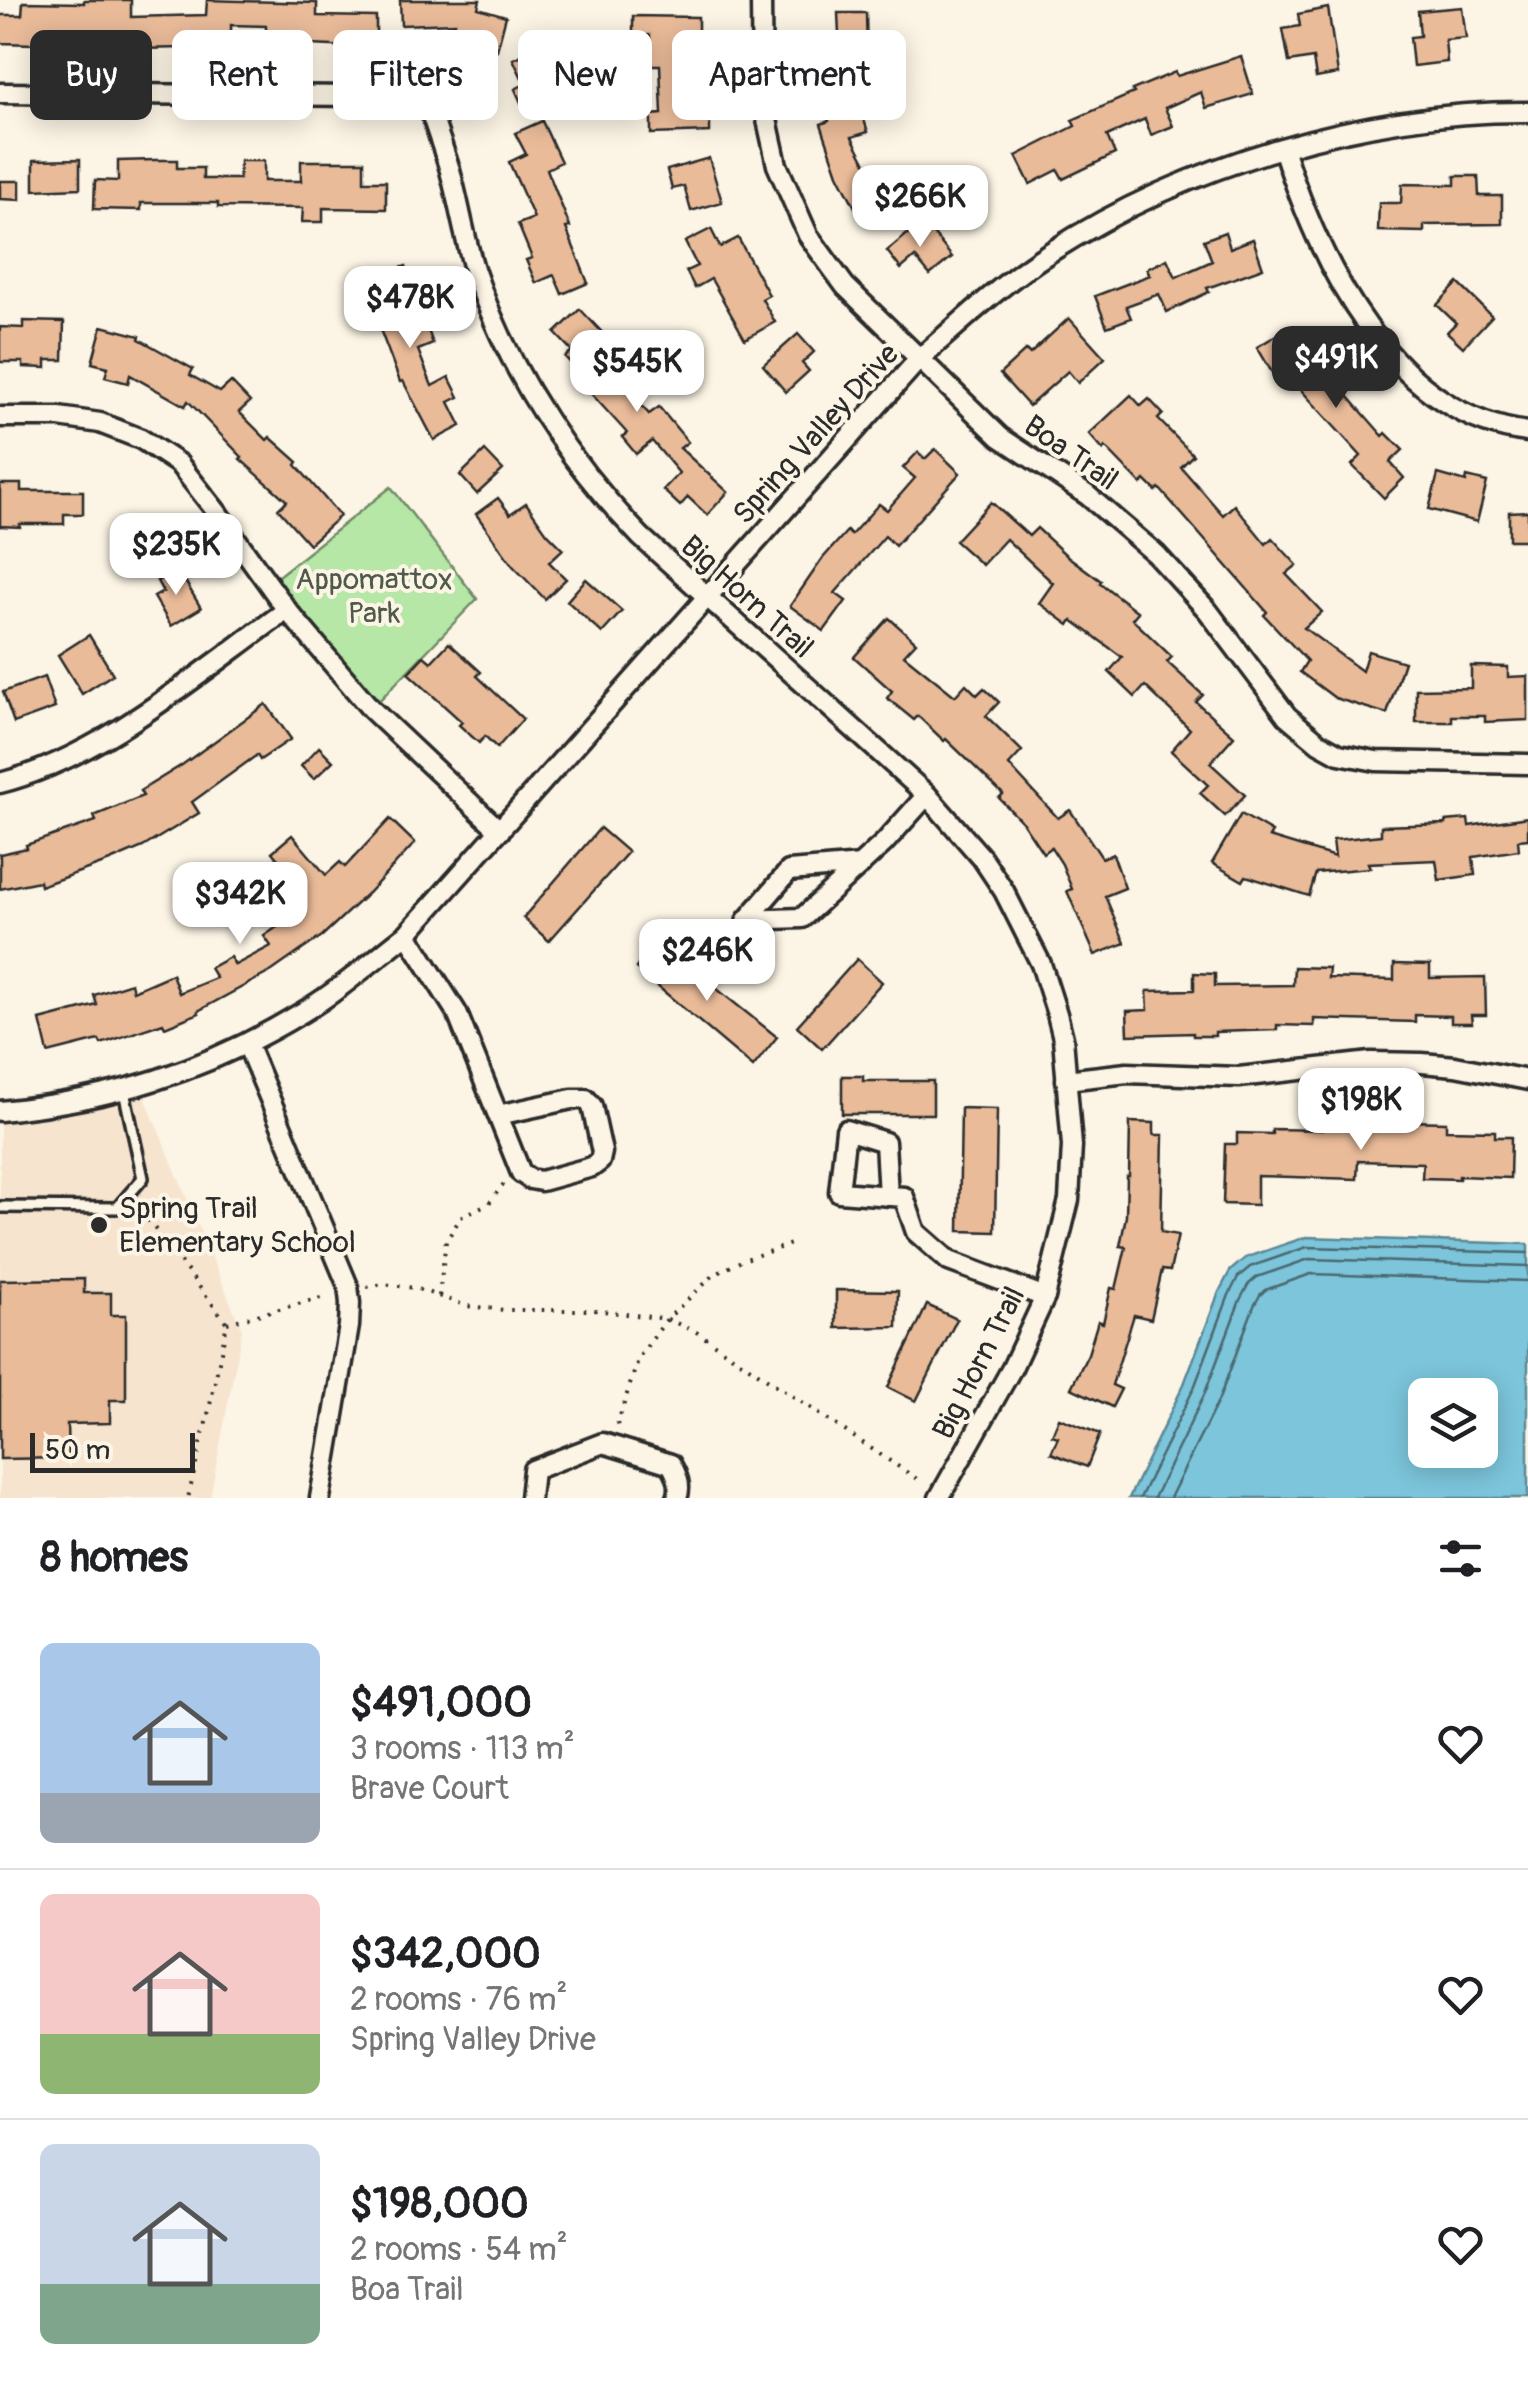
<!DOCTYPE html>
<meta charset="utf-8">
<style>
:root{--surface:#fff;--page:#f6f6f6;--text:#202124;--muted:#757577;--line:#e0e0e0;--accent:#2b2b2b}
body{margin:0;font-family:Pangolin,sans-serif;background:var(--page);color:var(--text);height:100vh;display:flex;flex-direction:column;font-size:38px;white-space:nowrap}
*{box-sizing:border-box;margin:0}
p{font-size:32px;color:var(--muted)}
.icon{flex:none;width:55px;height:55px;fill:none;stroke:currentColor;stroke-width:2;stroke-linecap:round;stroke-linejoin:round}
.map{position:relative;height:1498px;overflow:hidden}
.sheet{display:flex;flex-direction:column;background:var(--surface);flex:1}
.sheet>*{flex:none}
.hud{position:absolute;left:30px;top:30px;width:1000px;height:90px;display:flex;gap:20px}
.tools{position:absolute;left:1408px;top:1378px;display:grid;gap:20px}
.tools a{display:grid;place-items:center;width:90px;height:90px;border-radius:15px;background:var(--surface);box-shadow:0 5px 25px #0003;font-size:50px}
.scale{position:absolute;left:30px;bottom:25px;width:165px;box-sizing:border-box;padding-left:10px;border:5px solid #2b2b2b;border-top:0;font-size:28px;line-height:35px;white-space:nowrap;color:#2b2b2b;-webkit-text-stroke:8px #fcf5e5;paint-order:stroke}
.price{position:absolute;translate:-50% -85px;padding:0 22px;border-radius:20px;background:#fff;color:#222;font-size:32px;line-height:65px;filter:drop-shadow(0 2px 5px #0008)}
.price::after{content:'';position:absolute;left:50%;top:60px;width:30px;height:22px;margin-left:-15px;background:inherit;clip-path:polygon(0 0,100% 0,50% 100%)}
.price.active{background:var(--accent);color:#fff}
ul{padding:0;list-style:none}
li{display:flex;align-items:center;gap:30px;height:250px;padding:0 40px}
li+li{border-top:2px solid var(--line)}
li span{display:grid;place-items:center;flex:none;width:280px;height:200px;border-radius:15px;color:#555}
li>.icon{margin-inline-start:auto}
span .icon{width:120px;height:120px;fill:#fffc;stroke-width:1}
li b{font-size:42px}
h2{display:flex;justify-content:space-between;align-items:center;height:120px;padding:0 40px;font-size:42px}
.tag{padding:0 35px;border-radius:15px;background:var(--surface);box-shadow:0 5px 25px #0003;font-size:35px;line-height:90px}
.tag.active{background:var(--accent);color:#fff}
.map>svg:first-child{display:block}
.built{fill:#f6e4ce}
.green{fill:#b6e7a6;stroke:#708968;stroke-width:2.5}
.water{fill:#7bc5db;stroke:#5b8795;stroke-width:2.5;fill-rule:evenodd}
.lines{fill:none;stroke-linecap:round;stroke-linejoin:round}
.shore{stroke:#4b6971;stroke-width:2.5}
.building{fill:#e9bb99;stroke:#2b2b2b;stroke-width:2.5}
.service-casing{stroke:#2b2b2b;stroke-width:16}
.minor-casing{stroke:#2b2b2b;stroke-width:25}
.path{stroke:#2b2b2b;stroke-width:4;stroke-dasharray:2.5 8;stroke-linecap:butt}
.service{stroke:#fcf5e5;stroke-width:9}
.minor{stroke:#fcf5e5;stroke-width:18}
.poi-dot{fill:#2b2b2b;stroke:#fcf5e5;stroke-width:4}
.labels{text-anchor:middle;dominant-baseline:central;stroke-width:8;stroke-linejoin:round;paint-order:stroke}
.street-label{font-size:30px;fill:#2b2b2b;stroke:#fcf5e5}
.park-label{font-size:30px;fill:#4e5a4a;stroke:#fcf5e5}
.poi-label{font-size:30px;fill:#2b2b2b;stroke:#fcf5e5;text-anchor:start}
</style>
<div class="map">
<svg width="1528" height="1498" viewBox="0 0 1528 1498">
<rect width="100%" height="100%" fill="#fcf5e5"/>
<filter id="ink" filterUnits="userSpaceOnUse"><feTurbulence type="fractalNoise" baseFrequency=".01" numOctaves="2"/><feDisplacementMap in="SourceGraphic" scale="20" xChannelSelector="R" yChannelSelector="G"/><feConvolveMatrix kernelMatrix="1 2 1 2 8 2 1 2 1" color-interpolation-filters="sRGB"/></filter>
<g filter="url(#ink)">
<path class="built" d="M143,1093L242,1330L210,1498H0V1120L93,1109Z"/>
<path class="green" d="M391,487L477,599L371,709L268,584Z"/>
<path class="water" d="M1306,1237L1528,1244V1498H1129L1184,1384L1219,1292L1230,1271L1245,1258ZM1425,1395H1480V1450H1425Z"/>
<g class="lines">
<g class="shore">
<path d="M1140,1498L1194,1388L1229,1295L1238,1277L1250,1267L1307,1247L1528,1253"/>
<path d="M1154,1498L1205,1393L1240,1300L1248,1285L1257,1277L1309,1259L1528,1266"/>
<path d="M1170,1498L1219,1399L1254,1306L1260,1295L1265,1290L1311,1274L1528,1281"/>
</g>
</g>
<g class="building">
<path d="M84,0H131V17L206,15L207,0L317,3V16L376,17V48L266,43V26L231,25V47L137,49V47L0,43V15H22L23,2L84,3Z"/>
<path d="M400,0H480L478,8L506,16L497,50L451,37L455,23L401,25Z"/>
<path d="M1462,7L1466,38L1445,40L1447,62L1413,66L1410,37L1420,36L1418,11Z"/>
<path d="M1328,8L1338,74L1316,78L1313,58L1289,62L1283,29L1300,26L1298,14Z"/>
<path d="M838,13H866L867,58H819V35H839Z"/>
<path d="M633,16L698,17V41H677L678,89L689,88V109L710,108V132L651,134V115L662,114L660,65H651L650,35L633,36Z"/>
<path d="M542,46L563,91L524,109L515,89L525,84L513,59Z"/>
<path d="M1241,56L1253,94L1206,108L1201,92L1165,108L1173,126L1151,135L1145,119L1107,136L1115,154L1063,179L1058,170L1030,184L1016,156L1075,126L1072,120L1134,93L1132,90L1175,72L1177,76Z"/>
<path d="M853,86L868,132L852,137L886,201L859,215L838,174L821,124L829,121L821,96Z"/>
<path d="M542,121L561,162L547,169L570,227L566,228L588,283L562,294L554,275L536,283L526,260L532,258L518,224L534,218L509,162L526,154L515,133Z"/>
<path d="M709,158L722,202L691,211L684,186L672,189L667,170Z"/>
<path d="M80,159V188L34,190V160Z"/>
<path d="M155,160H177V168H203V179H239L240,161H264V181H301V161H364V181H386V209L323,208V222H302L303,208L218,207V203H141V210L94,209L95,180L118,181V161Z"/>
<path d="M1455,176H1478L1479,196H1502V224L1424,225V232L1378,231L1379,203H1401L1402,184L1455,185Z"/>
<path d="M0,181H20V200L0,199Z"/>
<path d="M923,221L952,257L930,275L915,257L901,269L887,251Z"/>
<path d="M711,229L720,247L738,238L769,295L762,299L775,322L745,339L711,279L695,288L686,271L697,266L685,242Z"/>
<path d="M1225,232L1230,248L1253,239L1263,268L1207,288L1209,292L1167,312L1159,294L1126,306L1131,318L1107,327L1095,296L1150,275L1147,269L1167,259L1176,277L1212,261L1204,240Z"/>
<path d="M406,266L413,288L396,293L407,330L426,324L433,344L418,350L432,386L449,377L459,397L449,402L461,426L434,440L403,381L400,382L378,324L375,325L361,280Z"/>
<path d="M1458,283L1492,316L1463,347L1447,332L1456,323L1437,305Z"/>
<path d="M580,309L613,344L598,358L649,414L659,407L688,442L680,448L728,492L707,515L688,497L680,506L663,490L679,473L652,441L636,454L622,437L627,433L586,388L591,384L565,357L572,351L555,333Z"/>
<path d="M1069,318L1105,358L1078,383L1068,371L1029,406L1000,374L1026,350L1030,354Z"/>
<path d="M24,321L64,322L63,360H46V368L23,367V362H0V327L24,328Z"/>
<path d="M102,326L140,336L139,339L193,369L190,375L220,392L231,382L250,402L239,412L267,440L270,437L298,462L296,465L340,516L309,544L278,509L287,501L240,459L242,457L188,401L185,406L130,375L128,383L105,377L108,367L92,363Z"/>
<path d="M798,334L814,352L802,363L809,371L786,392L763,365Z"/>
<path d="M1279,334L1290,352L1308,341L1327,372L1383,436L1386,433L1403,450L1390,462L1404,478L1384,498L1352,465L1361,456L1291,379L1280,386L1257,347Z"/>
<path d="M1131,395L1141,406L1149,399L1163,414L1158,419L1193,455L1181,467L1223,515L1234,505L1266,544L1272,538L1297,565L1286,574L1322,612L1304,628L1362,671L1368,651L1404,662L1387,714L1335,698L1300,672L1307,661L1264,615L1267,612L1196,530L1159,488L1156,491L1145,480L1141,484L1105,447L1103,450L1089,434Z"/>
<path d="M935,449L960,473L895,546L885,536L835,593L846,601L824,631L790,606L823,558L847,531L851,535L879,504L887,510L915,478L903,468L918,452L925,459Z"/>
<path d="M485,451L503,470L477,494L460,475Z"/>
<path d="M1438,474L1466,482L1467,477L1487,482L1477,522L1429,509Z"/>
<path d="M0,484H21V491H83V514H64V524H20V527L0,526Z"/>
<path d="M498,498L510,514L526,503L547,533L563,549L549,562L566,579L545,599L513,566L476,514Z"/>
<path d="M991,502L1029,536L1037,528L1066,555L1101,581L1100,583L1138,612L1132,619L1172,657L1167,662L1203,695L1196,702L1234,736L1210,763L1245,795L1225,816L1200,793L1208,785L1171,751L1190,729L1145,686L1135,697L1109,672L1122,657L1072,620L1069,625L1039,603L1053,583L1006,539L982,565L955,541Z"/>
<path d="M1528,511V540H1509V512Z"/>
<path d="M178,569L201,608L171,626L154,597L163,592L157,581Z"/>
<path d="M586,579L622,611L602,633L567,601Z"/>
<path d="M889,618L916,642L904,655L955,696L966,684L977,695L984,688L999,702L986,716L1022,751L1009,765L1058,818L1070,810L1102,858L1113,854L1125,888L1105,896L1125,943L1095,955L1067,891L1072,889L1062,864L1051,847L1043,853L1023,823L999,798L1003,794L946,739L944,741L918,716L914,720L887,698L892,691L854,657Z"/>
<path d="M89,635L113,674L82,694L58,655Z"/>
<path d="M449,643L481,672L477,676L523,719L497,748L485,736L479,743L459,725L462,722L408,673L424,656L431,662Z"/>
<path d="M1471,666L1508,667V677L1528,676V720L1485,722V716H1452V722H1416V689L1471,688Z"/>
<path d="M44,677L55,708L14,723L3,692Z"/>
<path d="M266,704L291,739L260,760L257,755L192,802L199,813L143,847L110,861L40,886L39,881L0,889V854L27,848L26,845L96,821L94,816L143,796L140,791L182,765Z"/>
<path d="M319,747L333,761L314,779L301,766Z"/>
<path d="M1241,814L1272,832L1269,837L1335,857L1333,840L1381,835V826L1446,824V821L1468,819L1469,826L1528,817V839L1518,840L1519,850L1473,857L1475,875L1439,880L1436,860L1368,863L1370,868L1316,873L1309,896L1246,876L1243,881L1212,863Z"/>
<path d="M390,819L415,843L368,893L322,936L272,971L198,1011L199,1013L165,1027L163,1023L101,1044L99,1040L48,1053L40,1020L97,1005L94,995L131,983L133,991L172,974L179,993L216,978L210,968L230,957L235,965L271,946L264,936L280,925L270,911L303,889L272,852L292,835L326,875L340,862L345,867Z"/>
<path d="M600,828L628,852L549,941L523,918Z"/>
<path d="M657,941L777,1037L753,1067L636,968Z"/>
<path d="M857,959L882,982L822,1049L797,1026Z"/>
<path d="M1394,964L1430,965V978L1485,977L1486,1015H1471L1472,1023H1451V1016L1415,1015V1022L1314,1019V1026L1277,1025V1030L1215,1032V1036H1193V1033L1128,1035L1127,1011L1148,1010L1147,991L1194,990V973L1215,974V986L1293,985L1294,967L1329,968L1328,978L1394,980Z"/>
<path d="M842,1076H863V1081H933V1114H842Z"/>
<path d="M961,1108L997,1109L995,1232L959,1231Z"/>
<path d="M1376,1116H1408V1121L1446,1122V1130L1495,1131V1137H1511L1510,1178L1459,1176V1179L1422,1178L1423,1163L1358,1161L1357,1179L1257,1176V1205L1223,1204L1225,1144H1237V1133L1272,1134V1129L1322,1130V1121L1376,1123Z"/>
<path d="M1130,1122L1154,1123V1135H1163L1161,1232L1178,1235L1170,1271L1162,1270L1151,1319L1134,1315L1112,1385L1121,1389L1112,1407L1071,1388L1088,1354L1098,1321L1103,1323L1111,1288L1116,1289L1126,1247L1120,1246L1126,1216L1127,1176H1129Z"/>
<path d="M84,1279V1293H111V1315H126V1400H110V1423L67,1424L68,1458L0,1459V1280Z"/>
<path d="M836,1290L898,1291L897,1327L836,1328Z"/>
<path d="M927,1305L957,1319L916,1401L888,1387Z"/>
<path d="M1059,1418L1100,1434L1087,1467L1051,1453L1058,1437L1052,1435Z"/>
</g>
<g class="lines">
<g class="service-casing">
<path id="service" d="M0,1207L117,1208L143,1178L124,1091"/>
</g>
<g class="minor-casing">
<g id="minor">
<path d="M761,0L762,97L777,165L808,235L845,286L1000,437L1087,495L1156,554L1208,611L1287,716L1319,743L1339,754L1376,761L1528,764"/>
<path d="M0,93L362,96L427,101C434,123 442,145 449,167C459,202 464,237 475,272C509,372 568,461 641,537L927,795L982,858L1004,891L1041,964L1057,1014L1063,1038L1072,1146L1069,1200L1045,1297L1012,1368L939,1498"/>
<path d="M1283,148C1319,262 1393,417 1528,432"/>
<path d="M0,417H59L100,423L141,439L179,464L216,511L287,610L371,709L500,831"/>
<path d="M0,783C103,757 201,671 287,610"/>
<path d="M747,920L802,918L884,843L927,795"/>
<path d="M747,920L789,871L861,865"/>
<path d="M407,934L457,1013L521,1173L530,1179L541,1181L592,1167L600,1161L602,1152L592,1106L586,1099H572L498,1115"/>
<path d="M247,1044L348,1286L350,1303L349,1326L320,1498"/>
<path d="M1066,1080L1127,1073L1239,1077L1371,1062L1422,1063L1455,1066L1528,1080"/>
<path d="M0,1111C112,1100 206,1071 303,1012C340,990 373,960 407,934L919,359C961,322 1002,283 1049,253C1187,164 1365,111 1528,112"/>
<path d="M888,1196L885,1142L846,1130L839,1192L904,1197L916,1232L949,1261L1045,1297"/>
<path d="M530,1498L533,1470L603,1443L671,1464C677,1475 682,1486 677,1498"/>
</g>
</g>
<g class="path">
<path d="M148,1220L227,1323L209,1410L188,1498"/>
<path d="M367,1287L383,1284L415,1288L467,1306L505,1310H594L667,1319L698,1333L923,1483"/>
<path d="M439,1296L446,1241L461,1217L489,1203L506,1181"/>
<path d="M227,1323L328,1296"/>
<path d="M617,1425L639,1357L667,1319L714,1275L743,1260L794,1243"/>
</g>
<use href="#service" class="service"/>
<use href="#minor" class="minor"/>
</g>
</g>
<circle class="poi-dot" cx="99" cy="1225" r="10"/>
<g class="labels">
<g class="street-label">
<text transform="translate(816 434) rotate(-48)">Spring Valley Drive</text>
<text transform="translate(1071 453) rotate(35)">Boa Trail</text>
<text transform="translate(747 597) rotate(42)">Big Horn Trail</text>
<text transform="translate(979 1363) rotate(-63)">Big Horn Trail</text>
</g>
<g class="park-label">
<text x="374" y="579">Appomattox<tspan x="374" dy="34">Park</tspan></text>
</g>
<g class="poi-label">
<text x="119" y="1208">Spring Trail<tspan x="119" dy="34">Elementary School</tspan></text>
</g>
</g>
</svg>
<div class="tools">
<a><svg class="icon" aria-label="layers" viewBox="0 0 24 24"><path d="M12 4l9 5-9 5-9-5zM3 14l9 5 9-5"/></svg></a>
</div>
<div class="scale">50 m</div>
<b class="price" style="left:920px;top:250px">$266K</b>
<b class="price" style="left:410px;top:351px">$478K</b>
<b class="price active" style="left:1336px;top:411px">$491K</b>
<b class="price" style="left:637px;top:415px">$545K</b>
<b class="price" style="left:176px;top:598px">$235K</b>
<b class="price" style="left:240px;top:947px">$342K</b>
<b class="price" style="left:707px;top:1004px">$246K</b>
<b class="price" style="left:1361px;top:1153px">$198K</b>
<div class="hud">
<a class="tag active">Buy</a>
<a class="tag">Rent</a>
<a class="tag">Filters</a>
<a class="tag">New</a>
<a class="tag">Apartment</a>
</div>
</div>
<section class="sheet">
<h2>8 homes<svg class="icon" aria-label="filters" viewBox="0 0 24 24"><path d="M4 7h16M4 17h16"/><circle cx="9" cy="7" r="2"/><circle cx="15" cy="17" r="2"/></svg></h2>
<ul>
<li><span style="background:linear-gradient(#a9c7e8 75%,#9aa5b1 0)"><svg class="icon" aria-label="home" viewBox="0 0 24 24"><path d="M3 11l9-7 9 7M6 9v11h12V9"/></svg></span><div><b>$491,000</b><p>3 rooms · 113 m²</p><p>Brave Court</p></div><svg class="icon" aria-label="heart" viewBox="0 0 24 24"><path d="M12 20l-8-8c-3-5 5-10 8-4 3-6 11-1 8 4z"/></svg></li>
<li><span style="background:linear-gradient(#f6c9c9 70%,#8fb573 0)"><svg class="icon" aria-label="home" viewBox="0 0 24 24"><path d="M3 11l9-7 9 7M6 9v11h12V9"/></svg></span><div><b>$342,000</b><p>2 rooms · 76 m²</p><p>Spring Valley Drive</p></div><svg class="icon" aria-label="heart" viewBox="0 0 24 24"><path d="M12 20l-8-8c-3-5 5-10 8-4 3-6 11-1 8 4z"/></svg></li>
<li><span style="background:linear-gradient(#c9d6e8 70%,#7fa58c 0)"><svg class="icon" aria-label="home" viewBox="0 0 24 24"><path d="M3 11l9-7 9 7M6 9v11h12V9"/></svg></span><div><b>$198,000</b><p>2 rooms · 54 m²</p><p>Boa Trail</p></div><svg class="icon" aria-label="heart" viewBox="0 0 24 24"><path d="M12 20l-8-8c-3-5 5-10 8-4 3-6 11-1 8 4z"/></svg></li>
</ul>
</section>
